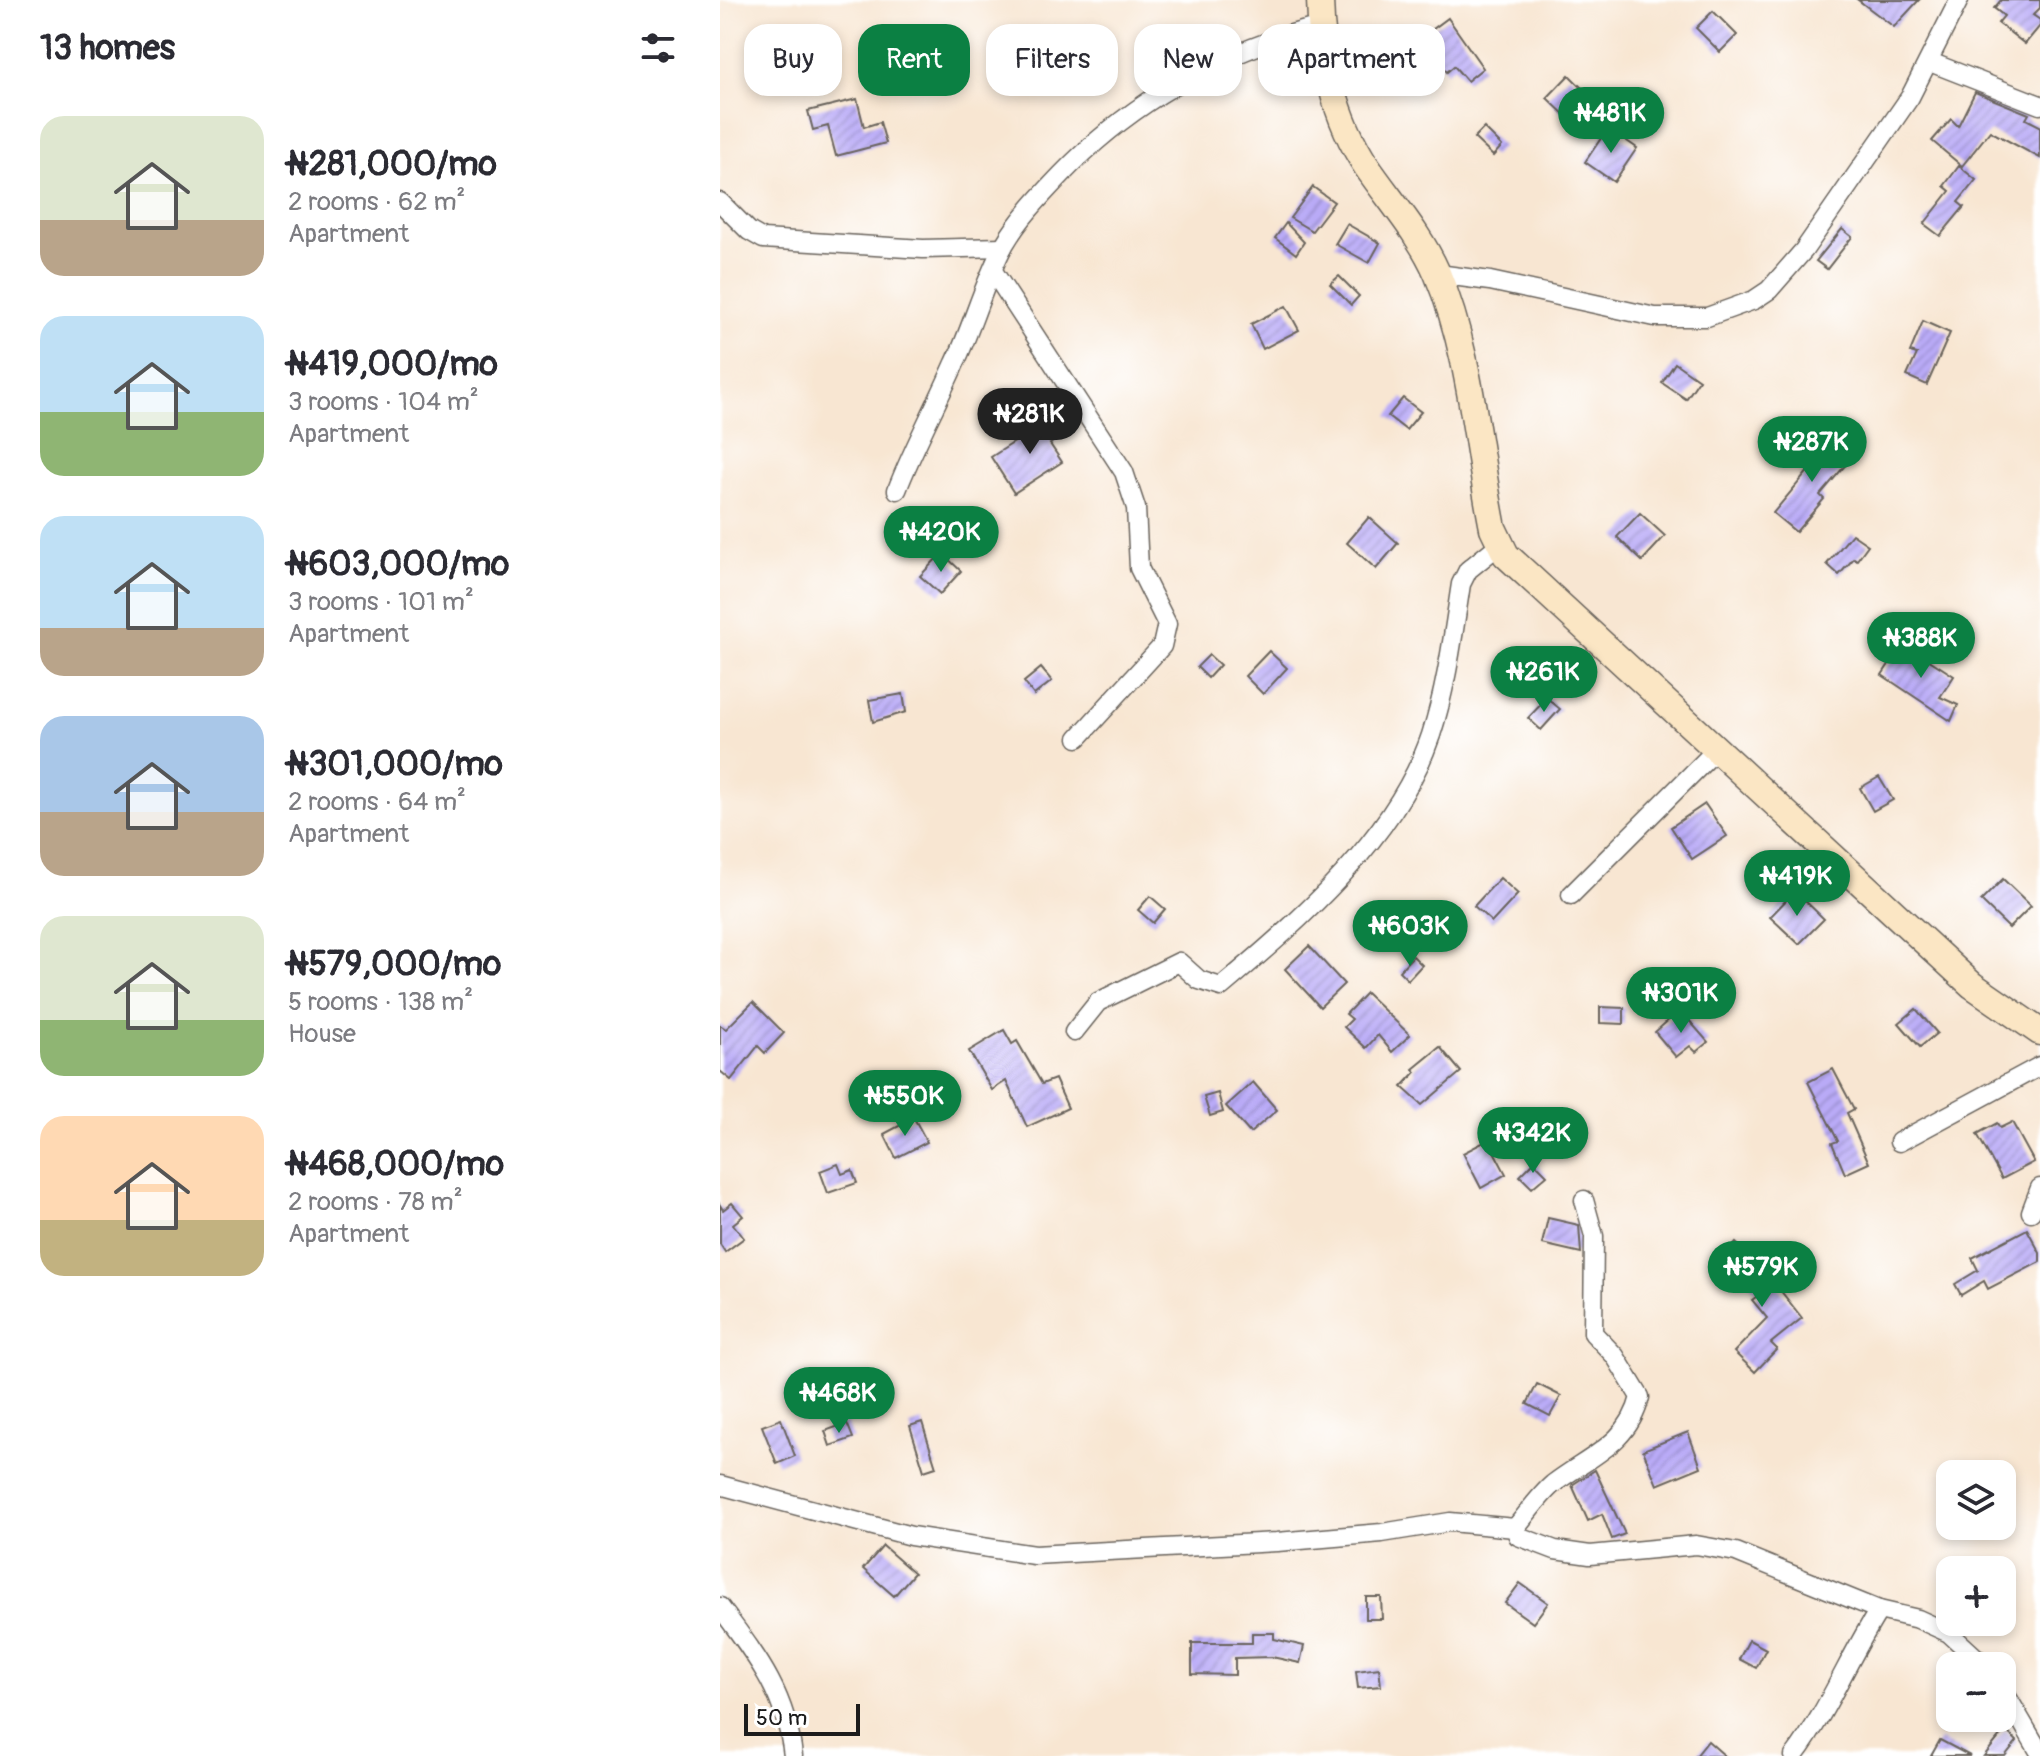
<!DOCTYPE html>
<meta charset="utf-8">
<style>
:root{--surface:#fff;--page:#f7f7f7;--text:#2b2b33;--muted:#7c7c81;--accent:#0b8043}
body{margin:0;font-family:Pangolin,sans-serif;background:var(--page);color:var(--text);height:100vh;display:flex;flex-direction:column;font-size:30px;white-space:nowrap}
*{box-sizing:border-box;margin:0}
p{font-size:26px;color:var(--muted)}
.icon{flex:none;width:44px;height:44px;fill:none;stroke:currentColor;stroke-width:2;stroke-linecap:round;stroke-linejoin:round}
.map{position:relative;flex:1;overflow:hidden}
.sheet{display:flex;flex-direction:column;background:var(--surface);width:720px}
.sheet>*{flex:none}
.top-card{position:absolute;left:24px;top:24px;width:760px;height:72px;display:flex;gap:16px}
.buttons{position:absolute;left:1216px;top:1460px;display:grid;gap:16px}
.buttons a{display:grid;place-items:center;width:80px;height:80px;border-radius:16px;background:var(--surface);box-shadow:0 4px 12px #0003;font-size:40px}
.scale{position:absolute;left:24px;bottom:20px;width:116px;box-sizing:border-box;padding-left:8px;border:4px solid #1c1c1c;border-top:0;font-size:22px;line-height:28px;white-space:nowrap;color:#1c1c1c;-webkit-text-stroke:6px #fff;paint-order:stroke}
.price{position:absolute;translate:-50% -68px;padding:0 18px;border-radius:28px;background:var(--accent);color:#fff;font-size:26px;line-height:52px;filter:drop-shadow(0 2px 4px #0008)}
.price::after{content:'';position:absolute;left:50%;top:48px;width:24px;height:18px;margin-left:-12px;background:inherit;clip-path:polygon(0 0,100% 0,50% 100%)}
.price.selected{background:#222;color:#fff}
ul{padding:0;list-style:none}
li{display:flex;align-items:center;gap:24px;height:200px;padding:0 40px}
li span{display:grid;place-items:center;flex:none;width:224px;height:160px;border-radius:24px;color:#555}
li>.icon{margin-inline-start:auto}
span .icon{width:96px;height:96px;fill:#fffc;stroke-width:1}
li b{font-size:34px}
h2{display:flex;justify-content:space-between;align-items:center;height:96px;padding:0 40px;font-size:34px}
.tag{padding:0 28px;border-radius:24px;background:var(--surface);box-shadow:0 4px 12px #0003;font-size:28px;line-height:72px}
.tag.selected{background:var(--accent);color:#fff}
main{display:flex;flex:1;min-height:0}
.map>svg:first-child{display:block}
.building{fill:url(#building-hatch)}
.lines{fill:none;stroke-linecap:round;stroke-linejoin:round}
.street-casing{stroke:#69635c;stroke-width:21}
.secondary-casing{stroke:#69635c;stroke-width:29}
.street{stroke:#fff;stroke-width:18}
.secondary{stroke:#fbe6c4;stroke-width:26}
</style>
<main>
<section class="sheet">
<h2>13 homes<svg class="icon" aria-label="filters" viewBox="0 0 24 24"><path d="M4 7h16M4 17h16"/><circle cx="9" cy="7" r="2"/><circle cx="15" cy="17" r="2"/></svg></h2>
<ul>
<li><span style="background:linear-gradient(#dfe7d0 65%,#b9a48a 0)"><svg class="icon" aria-label="home" viewBox="0 0 24 24"><path d="M3 11l9-7 9 7M6 9v11h12V9"/></svg></span><div><b>₦281,000/mo</b><p>2 rooms · 62 m²</p><p>Apartment</p></div></li>
<li><span style="background:linear-gradient(#bfe0f5 60%,#8fb573 0)"><svg class="icon" aria-label="home" viewBox="0 0 24 24"><path d="M3 11l9-7 9 7M6 9v11h12V9"/></svg></span><div><b>₦419,000/mo</b><p>3 rooms · 104 m²</p><p>Apartment</p></div></li>
<li><span style="background:linear-gradient(#bfe0f5 70%,#b9a48a 0)"><svg class="icon" aria-label="home" viewBox="0 0 24 24"><path d="M3 11l9-7 9 7M6 9v11h12V9"/></svg></span><div><b>₦603,000/mo</b><p>3 rooms · 101 m²</p><p>Apartment</p></div></li>
<li><span style="background:linear-gradient(#a9c7e8 60%,#b9a48a 0)"><svg class="icon" aria-label="home" viewBox="0 0 24 24"><path d="M3 11l9-7 9 7M6 9v11h12V9"/></svg></span><div><b>₦301,000/mo</b><p>2 rooms · 64 m²</p><p>Apartment</p></div></li>
<li><span style="background:linear-gradient(#dfe7d0 65%,#8fb573 0)"><svg class="icon" aria-label="home" viewBox="0 0 24 24"><path d="M3 11l9-7 9 7M6 9v11h12V9"/></svg></span><div><b>₦579,000/mo</b><p>5 rooms · 138 m²</p><p>House</p></div></li>
<li><span style="background:linear-gradient(#ffd9b3 65%,#c2b280 0)"><svg class="icon" aria-label="home" viewBox="0 0 24 24"><path d="M3 11l9-7 9 7M6 9v11h12V9"/></svg></span><div><b>₦468,000/mo</b><p>2 rooms · 78 m²</p><p>Apartment</p></div></li>
</ul>
</section>
<div class="map">
<svg width="1320" height="1756" viewBox="0 0 1320 1756">
<defs>
<pattern id="building-hatch" width="6" height="6" patternUnits="userSpaceOnUse" patternTransform="scale(2)"><rect width="6" height="6" fill="#b9aaf7"/><path d="M-1 1l2-2M0 6l6-6M5 7l2-2" fill="none" stroke="#9e92d3"/></pattern>
</defs>
<rect width="100%" height="100%" fill="#fff"/>
<filter id="ink" filterUnits="userSpaceOnUse"><feTurbulence type="fractalNoise" baseFrequency=".0125" numOctaves="2"/><feDisplacementMap in="SourceGraphic" scale="16" xChannelSelector="R" yChannelSelector="G"/><feConvolveMatrix kernelMatrix="1 2 1 2 8 2 1 2 1" color-interpolation-filters="sRGB"/></filter>
<filter id="wash" filterUnits="userSpaceOnUse"><feTurbulence type="fractalNoise" baseFrequency=".006" numOctaves="4" result="noise"/><feDisplacementMap in="SourceGraphic" scale="32" xChannelSelector="R" yChannelSelector="G"/><feGaussianBlur stdDeviation="1.8" result="paint"/><feColorMatrix in="noise" values="0 0 0 0 0 0 0 0 0 0 0 0 0 0 0 0 0 1.4 0 .05"/><feComposite in="paint" operator="in"/></filter>
<g filter="url(#wash)">
<rect width="100%" height="100%" fill="#f8e6d2"/>
<g id="blocks">
<g class="building">
<path d="M1138,0H1199L1174,27Z"/>
<path d="M1281,0H1320V8L1313,15L1320,20V26L1305,44L1278,23L1284,16L1274,8Z"/>
<path d="M993,11L1017,35L1000,52L976,28Z"/>
<path d="M728,18L763,68L747,81L734,66L727,72L701,38Z"/>
<path d="M849,75L862,88L857,93L865,101L848,118L827,98Z"/>
<path d="M1255,92L1309,114L1306,119L1320,126V158L1270,131L1242,166L1212,141L1231,119L1238,126Z"/>
<path d="M137,99L144,127L160,122L166,143L116,156L108,126L93,130L88,111Z"/>
<path d="M764,128L782,146L773,156L754,138Z"/>
<path d="M888,128L917,148L894,182L865,162Z"/>
<path d="M1239,166L1256,180L1238,202L1244,207L1220,236L1204,224L1230,191L1224,186Z"/>
<path d="M593,187L614,202L592,231L570,218Z"/>
<path d="M566,223L584,242L576,254L555,238Z"/>
<path d="M627,224L660,243L649,263L615,244Z"/>
<path d="M1122,229L1132,237L1107,269L1096,261Z"/>
<path d="M619,276L639,296L631,305L610,284Z"/>
<path d="M566,306L579,330L543,349L531,324Z"/>
<path d="M1203,321L1230,333L1207,385L1187,376L1197,354L1190,352Z"/>
<path d="M955,363L979,380L966,399L942,383Z"/>
<path d="M683,398L701,412L686,430L668,416Z"/>
<path d="M334,417L345,434L330,444L342,462L294,493L271,457Z"/>
<path d="M1105,434L1123,449L1119,453L1129,461L1100,495L1104,499L1076,532L1053,513L1095,463L1086,456Z"/>
<path d="M920,513L945,536L922,561L897,537Z"/>
<path d="M649,517L678,543L656,569L627,543Z"/>
<path d="M1132,534L1148,545L1137,560L1134,558L1119,575L1107,564Z"/>
<path d="M222,553L241,571L220,594L200,576Z"/>
<path d="M1183,643L1234,676L1220,697L1238,705L1231,721L1162,675Z"/>
<path d="M549,651L567,668L543,694L525,676Z"/>
<path d="M489,655L500,665L488,678L477,667Z"/>
<path d="M321,668L332,681L314,695L304,682Z"/>
<path d="M183,694L186,712L153,722L149,700Z"/>
<path d="M827,698L840,709L821,730L808,718Z"/>
<path d="M1159,777L1173,800L1153,811L1140,788Z"/>
<path d="M985,804L1007,836L972,859L951,827Z"/>
<path d="M780,878L798,894L772,922L754,906Z"/>
<path d="M1283,879L1311,906L1289,928L1261,901Z"/>
<path d="M1075,891L1104,919L1079,944L1050,917Z"/>
<path d="M430,896L445,909L433,923L418,910Z"/>
<path d="M589,946L624,984L600,1007L565,969Z"/>
<path d="M693,956L702,965L688,980L679,971Z"/>
<path d="M646,993L690,1035L672,1052L658,1035L646,1048L624,1027L632,1019L626,1014Z"/>
<path d="M33,1002L64,1033L45,1053L38,1046L11,1080L0,1071V1025L6,1029Z"/>
<path d="M880,1007L904,1008V1024L880,1023Z"/>
<path d="M1196,1009L1217,1033L1200,1047L1179,1023Z"/>
<path d="M960,1010L988,1042L976,1052L970,1046L956,1057L935,1032Z"/>
<path d="M284,1030L292,1044L297,1041L322,1084L335,1079L348,1108L307,1127L286,1081L272,1090L249,1051Z"/>
<path d="M720,1047L741,1072L702,1105L682,1087L696,1072L693,1069Z"/>
<path d="M1113,1069L1134,1109L1127,1113L1149,1163L1125,1174L1112,1143L1118,1141L1088,1082Z"/>
<path d="M533,1082L557,1110L530,1133L506,1106Z"/>
<path d="M498,1093L503,1112L490,1116L484,1097Z"/>
<path d="M194,1118L207,1142L176,1158L164,1134Z"/>
<path d="M1292,1122L1314,1162L1282,1179L1257,1134L1277,1123L1280,1128Z"/>
<path d="M768,1140L786,1174L761,1188L743,1153Z"/>
<path d="M814,1162L827,1175L812,1188L800,1176Z"/>
<path d="M118,1164L122,1174L132,1170L137,1183L108,1193L100,1171Z"/>
<path d="M12,1203L23,1216L13,1224L24,1238L5,1252L0,1244V1205L3,1210Z"/>
<path d="M828,1218L859,1225L861,1253L822,1244Z"/>
<path d="M1307,1229L1320,1253V1262L1268,1289L1264,1281L1241,1295L1235,1284L1258,1270L1252,1258Z"/>
<path d="M1016,1243L1042,1267L1082,1318L1051,1343L1057,1349L1035,1372L1014,1352L1047,1318L1032,1300L1040,1294L1002,1258Z"/>
<path d="M817,1384L841,1396L830,1416L807,1404Z"/>
<path d="M61,1419L75,1456L57,1464L42,1426Z"/>
<path d="M202,1422L216,1467L204,1471L190,1426Z"/>
<path d="M127,1423L133,1438L110,1446L105,1431Z"/>
<path d="M968,1432L981,1467L937,1485L923,1450Z"/>
<path d="M875,1470L905,1534L892,1539L882,1514L868,1521L852,1485Z"/>
<path d="M163,1546L194,1573L174,1596L143,1569Z"/>
<path d="M800,1583L828,1603L813,1623L785,1603Z"/>
<path d="M646,1597H661L662,1619H646Z"/>
<path d="M532,1633H554V1639L584,1646L580,1663L552,1657L515,1658V1675L472,1674V1643H532Z"/>
<path d="M1029,1640L1046,1649L1036,1668L1019,1659Z"/>
<path d="M659,1668L661,1686L638,1688L636,1671Z"/>
<path d="M1285,1730L1297,1741L1285,1756H1264Z"/>
<path d="M1220,1740L1250,1756H1211Z"/>
<path d="M988,1741L1005,1756H976Z"/>
</g>
</g>
</g>
<g filter="url(#ink)">
<use href="#blocks" fill-opacity="0" stroke="#69635c" stroke-width="2"/>
<g class="lines">
<g class="street-casing">
<g id="street">
<path d="M1210,62L1320,105"/>
<path d="M0,202L29,231L43,239L203,249L283,247"/>
<path d="M273,271L404,472L416,508L419,568L447,624L442,646L358,738"/>
<path d="M718,274L770,281L935,317H987L1034,300L1049,290L1084,250L1190,97L1239,0"/>
<path d="M177,490C194,446 216,406 235,363C253,325 264,282 284,245C299,219 320,197 341,175C413,100 500,52 600,26"/>
<path d="M851,895L997,749"/>
<path d="M354,1032L378,1002L459,962L479,980L501,987C581,920 677,836 711,735C727,686 733,635 741,584L748,570L780,544"/>
<path d="M1179,1142L1320,1066"/>
<path d="M1311,1212L1320,1188"/>
<path d="M0,1485L191,1536L314,1555L557,1542L662,1533L730,1522L795,1528L798,1536L835,1550L870,1555L976,1545L1016,1552L1159,1610L1198,1619L1229,1633L1265,1666"/>
<path d="M795,1528C807,1514 819,1496 833,1484C868,1457 909,1444 920,1397L895,1356L873,1333L874,1236L864,1200"/>
<path d="M0,1607C37,1657 66,1693 73,1756"/>
<path d="M1282,1688L1320,1753"/>
<path d="M1074,1756C1108,1711 1129,1657 1159,1610"/>
</g>
</g>
<g class="secondary-casing">
<path id="secondary" d="M600,0C601,57 615,119 647,167C671,202 700,234 717,273C751,353 756,444 773,528L786,555L1252,985L1320,1032"/>
</g>
<use href="#street" class="street"/>
<use href="#secondary" class="secondary"/>
</g>
</g>
</svg>
<div class="buttons">
<a><svg class="icon" aria-label="layers" viewBox="0 0 24 24"><path d="M12 4l9 5-9 5-9-5zM3 14l9 5 9-5"/></svg></a>
<a>+</a>
<a>−</a>
</div>
<div class="scale">50 m</div>
<b class="price" style="left:891px;top:155px">₦481K</b>
<b class="price selected" style="left:310px;top:456px">₦281K</b>
<b class="price" style="left:1092px;top:484px">₦287K</b>
<b class="price" style="left:221px;top:574px">₦420K</b>
<b class="price" style="left:1201px;top:680px">₦388K</b>
<b class="price" style="left:824px;top:714px">₦261K</b>
<b class="price" style="left:1077px;top:918px">₦419K</b>
<b class="price" style="left:690px;top:968px">₦603K</b>
<b class="price" style="left:961px;top:1035px">₦301K</b>
<b class="price" style="left:185px;top:1138px">₦550K</b>
<b class="price" style="left:813px;top:1175px">₦342K</b>
<b class="price" style="left:1042px;top:1309px">₦579K</b>
<b class="price" style="left:119px;top:1435px">₦468K</b>
<div class="top-card">
<a class="tag">Buy</a>
<a class="tag selected">Rent</a>
<a class="tag">Filters</a>
<a class="tag">New</a>
<a class="tag">Apartment</a>
</div>
</div>
</main>
